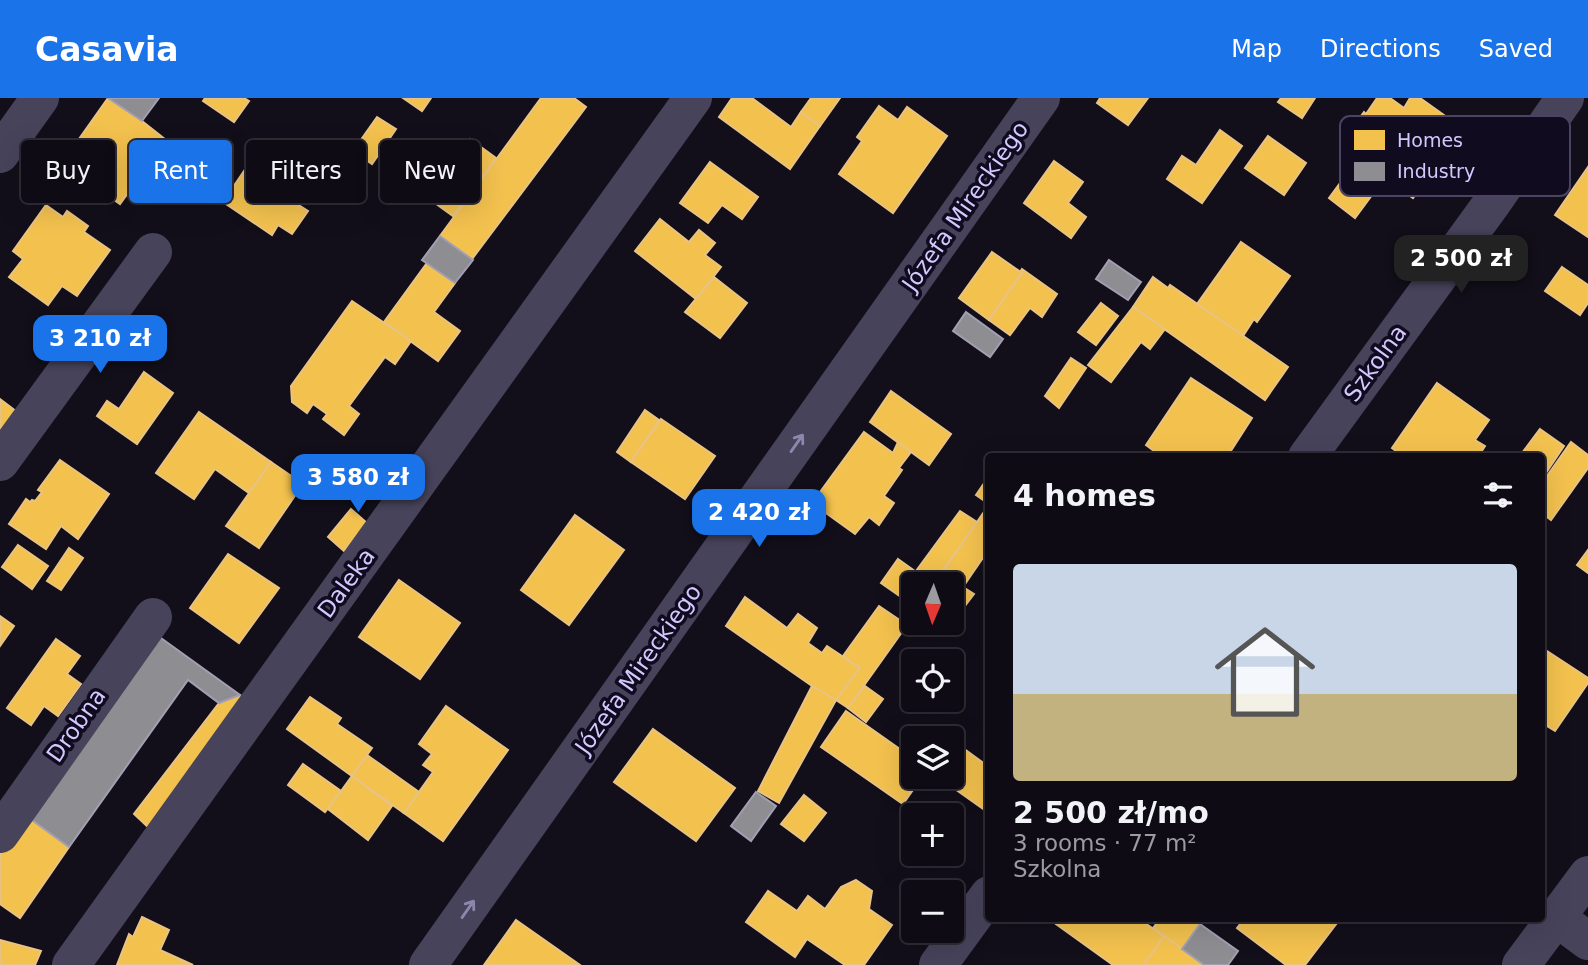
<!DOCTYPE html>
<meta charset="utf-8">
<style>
:root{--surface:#0e0b14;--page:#1c1922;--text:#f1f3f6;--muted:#9b9ba0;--line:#2e2b34;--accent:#1a73e8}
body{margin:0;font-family:"DejaVu Sans",sans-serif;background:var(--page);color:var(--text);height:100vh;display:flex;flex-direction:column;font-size:26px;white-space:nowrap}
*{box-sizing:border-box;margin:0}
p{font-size:23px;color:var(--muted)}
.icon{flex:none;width:38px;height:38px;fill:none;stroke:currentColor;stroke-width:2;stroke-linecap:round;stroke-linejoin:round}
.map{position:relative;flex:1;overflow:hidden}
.details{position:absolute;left:985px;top:355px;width:560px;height:469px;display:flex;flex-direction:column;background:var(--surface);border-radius:7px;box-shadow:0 7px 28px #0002,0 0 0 2px var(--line)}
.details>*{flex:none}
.banner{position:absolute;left:21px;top:42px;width:665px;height:63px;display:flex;gap:14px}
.needle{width:46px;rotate:182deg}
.controls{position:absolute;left:901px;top:474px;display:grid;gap:14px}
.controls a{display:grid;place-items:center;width:63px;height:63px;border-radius:7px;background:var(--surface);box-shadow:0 7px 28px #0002,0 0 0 2px var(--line);font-size:35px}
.price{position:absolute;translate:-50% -60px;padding:0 16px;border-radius:14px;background:var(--accent);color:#fff;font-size:23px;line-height:46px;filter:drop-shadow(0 2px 4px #0008)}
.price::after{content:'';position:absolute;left:50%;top:42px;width:21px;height:16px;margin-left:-10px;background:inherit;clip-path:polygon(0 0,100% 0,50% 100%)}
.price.current{background:#222;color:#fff}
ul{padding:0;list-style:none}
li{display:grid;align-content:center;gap:14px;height:371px;padding:0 28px}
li+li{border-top:2px solid var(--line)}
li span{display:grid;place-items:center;height:217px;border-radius:7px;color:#555}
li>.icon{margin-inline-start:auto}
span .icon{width:126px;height:126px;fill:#fffc;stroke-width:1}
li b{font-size:30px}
h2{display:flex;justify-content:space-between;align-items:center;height:84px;padding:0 28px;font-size:30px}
.chip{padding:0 24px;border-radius:7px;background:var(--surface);box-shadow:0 7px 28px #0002,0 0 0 2px var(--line);font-size:24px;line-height:63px}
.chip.current{background:var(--accent);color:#fff}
header{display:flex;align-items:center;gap:42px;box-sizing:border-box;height:98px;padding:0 35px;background:var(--accent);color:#fff}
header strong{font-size:33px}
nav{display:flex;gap:38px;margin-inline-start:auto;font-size:24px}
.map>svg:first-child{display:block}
.homes{fill:#f2c14e;stroke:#e9c383;stroke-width:2}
.industry{fill:#8d8d92;stroke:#a29fb3;stroke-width:2}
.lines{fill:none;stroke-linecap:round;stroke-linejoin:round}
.minor{stroke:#47435b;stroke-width:38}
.oneway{stroke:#8d86ad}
.labels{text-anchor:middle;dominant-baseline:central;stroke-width:7;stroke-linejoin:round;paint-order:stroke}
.street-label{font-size:23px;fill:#d3c9ff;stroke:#100b1e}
.key{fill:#100b1e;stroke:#4a4462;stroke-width:2}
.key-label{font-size:19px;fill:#d3c9ff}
</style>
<header>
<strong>Casavia</strong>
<nav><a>Map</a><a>Directions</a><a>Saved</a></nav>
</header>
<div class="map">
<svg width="1588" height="867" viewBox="0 0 1588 867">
<rect width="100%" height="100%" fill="#120f1a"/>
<g class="homes">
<path d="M108,0L142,23L166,42L120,106L62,65Z"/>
<path d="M205,0H244L249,3L234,24L203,3Z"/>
<path d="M403,0H431L422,13Z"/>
<path d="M541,0H574L586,9L472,161L440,138Z"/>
<path d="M732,0H752L791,29L801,14L820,28L790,71L719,19Z"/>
<path d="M811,0H840L820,28L801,14Z"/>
<path d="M1100,0H1148L1128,27L1097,5Z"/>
<path d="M1281,0H1315L1302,20L1278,4Z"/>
<path d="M1377,0H1390L1404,10L1410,0H1420L1462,30L1413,100L1342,49L1356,30L1353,29L1364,14L1366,16Z"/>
<path d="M879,8L898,22L907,9L947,38L893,115L839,76L862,43L857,39Z"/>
<path d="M377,19L396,31L372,66L353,53Z"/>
<path d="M1220,32L1242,48L1202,105L1167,81L1182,58L1196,67Z"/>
<path d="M1268,38L1306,65L1284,97L1245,70Z"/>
<path d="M470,41L496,60L453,118L428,100Z"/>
<path d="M263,45L312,78L294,104L308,113L292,136L278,127L272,137L223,104Z"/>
<path d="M1054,63L1083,84L1068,105L1086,119L1071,140L1024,105Z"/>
<path d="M710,64L758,99L742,121L722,107L708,125L680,105Z"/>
<path d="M1588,69V139L1555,117Z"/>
<path d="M1349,73L1375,93L1355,120L1329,100Z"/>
<path d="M46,107L63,119L67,113L88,128L84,134L110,152L77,198L62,188L48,207L9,179L23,161L13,153Z"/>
<path d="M660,121L689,144L699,132L715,145L705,157L721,169L696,201L635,153Z"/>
<path d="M1241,144L1290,178L1257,224L1254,221L1243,238L1197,206Z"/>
<path d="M992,154L1022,175L989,222L959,200Z"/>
<path d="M427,165L455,185L434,214L460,233L438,263L384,224Z"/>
<path d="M1562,169L1588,187V205L1580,217L1545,193Z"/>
<path d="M1022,171L1057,196L1042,219L1030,210L1010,237L989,222L1022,175L1020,174Z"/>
<path d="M714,179L747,205L720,240L685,214Z"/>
<path d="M1153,179L1168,190L1170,187L1288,269L1265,302L1133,209Z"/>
<path d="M352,203L411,243L395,266L385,259L349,308L359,316L344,337L323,321L327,316L313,306L307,315L292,304L291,288Z"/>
<path d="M1101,205L1118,218L1096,247L1078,234Z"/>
<path d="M1133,209L1165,231L1150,251L1141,244L1111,284L1088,267Z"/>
<path d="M1071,260L1086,270L1059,310L1045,298Z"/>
<path d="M144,274L173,295L137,346L97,318L107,303L119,311Z"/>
<path d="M1191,280L1252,320L1227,359H1162L1146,347Z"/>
<path d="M1437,285L1489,322L1475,342L1485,348L1478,359H1404L1392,350Z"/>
<path d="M891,293L951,336L929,367L870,324Z"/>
<path d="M0,301L17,314L0,336Z"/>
<path d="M645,312L659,322L631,364L617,354Z"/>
<path d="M199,314L271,364L249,395L215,371L194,401L156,375Z"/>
<path d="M661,321L715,358L685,401L631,364Z"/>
<path d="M1540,331L1564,348L1542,381V359H1519Z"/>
<path d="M864,334L893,355L898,344L911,354L899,370L902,372L884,398L894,405L879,427L869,419L855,436L812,405Z"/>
<path d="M1571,344L1588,357V370L1551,422L1542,415V385Z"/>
<path d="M60,362L109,396L78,441L61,428L46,451L9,426L26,401L30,404L32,402L35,403L42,394L38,392Z"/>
<path d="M271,364L303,386L259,450L226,428Z"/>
<path d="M989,378V406L976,397Z"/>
<path d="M351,411L367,425L344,453L328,439Z"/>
<path d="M986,411L989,413V451L963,489L974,496L964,509L952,500V486H934Z"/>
<path d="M960,413L977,424L933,486L916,473Z"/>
<path d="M575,417L624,452L569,527L521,492Z"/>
<path d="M18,447L48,468L32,491L2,469Z"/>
<path d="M69,450L83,460L61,492L47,483Z"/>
<path d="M1588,452V475L1577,467Z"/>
<path d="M228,456L279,490L239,545L190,510Z"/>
<path d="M898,461L933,486H914V508L881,485Z"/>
<path d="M399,482L460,525L420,581L359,539Z"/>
<path d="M745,499L787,530L798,516L817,530L808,545L822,555L827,548L860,570L836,602L812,588L726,528Z"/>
<path d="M879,508L907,527L848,610L836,602L860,570L843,558Z"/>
<path d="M0,518L14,528L0,548Z"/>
<path d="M56,541L80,558L67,576L81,586L58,618L44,608L31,627L7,610Z"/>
<path d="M1544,551L1588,580V585L1555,633L1542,625V554Z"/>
<path d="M812,588L836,602L779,705L758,693Z"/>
<path d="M865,588L883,601L866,624L848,610Z"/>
<path d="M240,597L244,600L150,731L134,716L219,605Z"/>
<path d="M310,599L341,620L337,626L372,650L352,678L287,631Z"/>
<path d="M446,608L508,652L443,743L404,715L433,674L423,667L432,656L419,646Z"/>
<path d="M846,613L914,661V679H922L903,706L821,649Z"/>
<path d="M653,631L735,690L696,743L614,684Z"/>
<path d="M952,642L989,669V715L938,679H952Z"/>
<path d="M367,657L419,694L404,715L352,678Z"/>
<path d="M303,666L341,693L325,714L288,687Z"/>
<path d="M352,678L392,708L368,742L328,711Z"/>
<path d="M804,697L826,715L804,743L781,726Z"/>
<path d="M25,717L69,749L20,820L0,806V754Z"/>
<path d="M856,782L872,793L869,811L892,827L864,867H845L807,841L795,859L746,824L768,793L797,813L808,798L825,811L841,789Z"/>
<path d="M142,819L169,832L160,852L193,867H117L129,836L133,839Z"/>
<path d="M1049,821H1139L1164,838L1144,867H1113Z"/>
<path d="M1160,821H1203L1182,851L1153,830Z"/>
<path d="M1244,821H1340L1305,867H1286L1237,830Z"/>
<path d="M516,822L580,867H484Z"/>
<path d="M1164,838L1182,851L1204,867H1144Z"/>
<path d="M0,842L41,853L35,867H0Z"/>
</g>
<g class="industry">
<path d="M108,0H159L142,23Z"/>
<path d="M440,138L473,162L455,185L422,162Z"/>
<path d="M1109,162L1141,184L1128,202L1096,181Z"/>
<path d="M966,214L1003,241L990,259L953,233Z"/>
<path d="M154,535L240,597L219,605L188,582L69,749L25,717Z"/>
<path d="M756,694L776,708L751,743L731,728Z"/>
<path d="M1200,826L1238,853L1228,867H1204L1182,851Z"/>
</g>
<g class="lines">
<g class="minor">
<path d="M0,56L40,0"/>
<path d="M1307,359L1492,105L1565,0"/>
<path d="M0,364L153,154"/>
<path d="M0,736L153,519"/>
<path d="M1557,820L1588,843"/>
<path d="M71,867L693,0"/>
<path d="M428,867L1041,0"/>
<path d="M938,867L989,797"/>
<path d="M1521,867L1588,777"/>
</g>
</g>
<defs><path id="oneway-shaft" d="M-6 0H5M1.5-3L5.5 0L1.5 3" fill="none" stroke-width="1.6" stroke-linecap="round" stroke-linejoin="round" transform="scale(1.75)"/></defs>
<g class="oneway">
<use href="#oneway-shaft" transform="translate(797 345) rotate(-55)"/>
<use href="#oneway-shaft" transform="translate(468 811) rotate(-55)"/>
</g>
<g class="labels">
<g class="street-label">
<text transform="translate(965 108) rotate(-55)">Józefa Mireckiego</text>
<text transform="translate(1375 265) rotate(-54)">Szkolna</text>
<text transform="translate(346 485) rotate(-54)">Daleka</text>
<text transform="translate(638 571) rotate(-55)">Józefa Mireckiego</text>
<text transform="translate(76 627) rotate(-55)">Drobna</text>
</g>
</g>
<rect x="1340" y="18" width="230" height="80" rx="10" class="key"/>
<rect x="1354" y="32" width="31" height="20" fill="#f2c14e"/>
<rect x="1354" y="64" width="31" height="19" fill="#8d8d92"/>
<g class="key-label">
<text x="1397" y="49">Homes</text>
<text x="1397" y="80">Industry</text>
</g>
</svg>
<div class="controls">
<a><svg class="needle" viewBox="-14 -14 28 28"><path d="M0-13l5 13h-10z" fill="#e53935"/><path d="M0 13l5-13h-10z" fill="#9b9ba0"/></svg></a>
<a><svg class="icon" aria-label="locate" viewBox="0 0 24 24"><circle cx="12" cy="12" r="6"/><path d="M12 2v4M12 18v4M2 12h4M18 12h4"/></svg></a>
<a><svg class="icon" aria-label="layers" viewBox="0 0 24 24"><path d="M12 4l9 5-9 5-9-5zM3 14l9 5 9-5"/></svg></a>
<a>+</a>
<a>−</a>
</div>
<b class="price current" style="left:1461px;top:197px">2 500 zł</b>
<b class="price" style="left:100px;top:277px">3 210 zł</b>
<b class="price" style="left:358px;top:416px">3 580 zł</b>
<b class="price" style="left:759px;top:451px">2 420 zł</b>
<div class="banner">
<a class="chip">Buy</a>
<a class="chip current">Rent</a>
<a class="chip">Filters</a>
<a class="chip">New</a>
</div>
<section class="details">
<h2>4 homes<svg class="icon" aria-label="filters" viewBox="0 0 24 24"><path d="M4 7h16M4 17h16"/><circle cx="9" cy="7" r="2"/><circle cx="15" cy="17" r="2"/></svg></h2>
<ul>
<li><span style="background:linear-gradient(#c9d6e8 60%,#c2b280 0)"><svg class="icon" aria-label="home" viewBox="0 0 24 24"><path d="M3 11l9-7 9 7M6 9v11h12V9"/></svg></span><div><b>2 500 zł/mo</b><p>3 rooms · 77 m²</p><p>Szkolna</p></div></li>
</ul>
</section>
</div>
